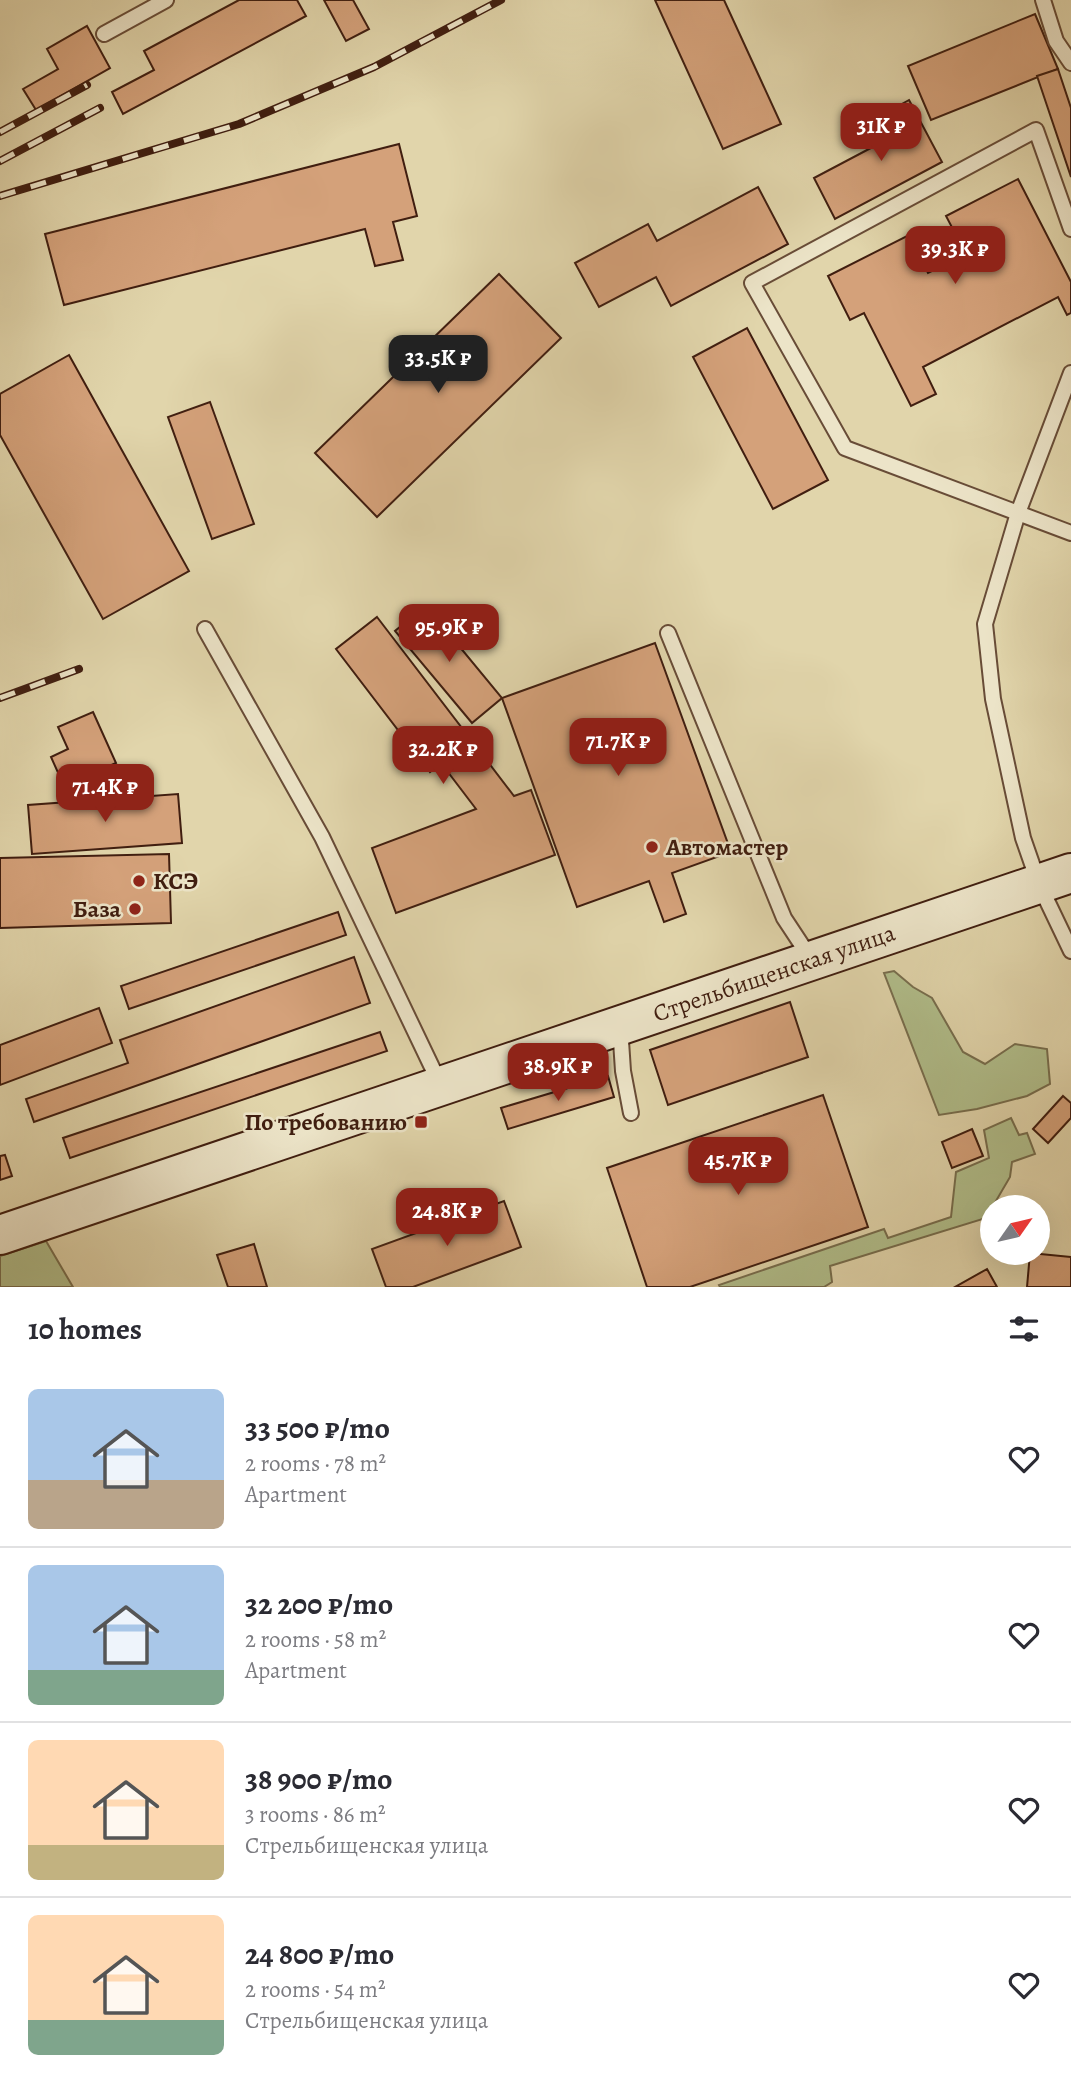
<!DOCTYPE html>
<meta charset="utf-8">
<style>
:root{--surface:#fff;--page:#f2f2f3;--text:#2b2b33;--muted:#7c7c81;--line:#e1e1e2;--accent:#8f2418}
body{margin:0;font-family:Alegreya,serif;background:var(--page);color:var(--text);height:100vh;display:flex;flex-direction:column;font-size:26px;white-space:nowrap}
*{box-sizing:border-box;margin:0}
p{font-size:23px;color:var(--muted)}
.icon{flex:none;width:38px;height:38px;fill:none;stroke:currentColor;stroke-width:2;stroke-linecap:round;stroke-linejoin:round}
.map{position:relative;height:1287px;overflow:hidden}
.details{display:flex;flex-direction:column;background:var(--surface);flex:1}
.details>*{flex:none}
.needle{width:46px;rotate:56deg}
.fabs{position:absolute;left:980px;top:1195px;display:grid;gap:14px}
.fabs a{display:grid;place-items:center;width:70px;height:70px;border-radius:50%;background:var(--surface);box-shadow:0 7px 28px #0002;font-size:35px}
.price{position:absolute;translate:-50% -60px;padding:0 16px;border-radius:14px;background:var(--accent);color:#fff;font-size:23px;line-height:46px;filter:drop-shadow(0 2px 4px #0008)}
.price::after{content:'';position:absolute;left:50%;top:42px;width:21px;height:16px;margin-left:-10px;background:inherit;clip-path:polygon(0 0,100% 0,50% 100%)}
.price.active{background:#222;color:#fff}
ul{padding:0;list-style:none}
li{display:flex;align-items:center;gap:21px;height:175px;padding:0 28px}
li+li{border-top:2px solid var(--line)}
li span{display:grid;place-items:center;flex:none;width:196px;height:140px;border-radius:10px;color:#555}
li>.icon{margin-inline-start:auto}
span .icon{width:84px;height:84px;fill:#fffc;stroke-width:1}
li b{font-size:30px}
h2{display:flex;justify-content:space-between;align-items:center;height:84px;padding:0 28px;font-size:30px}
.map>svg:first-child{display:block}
.green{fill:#b1be8b;stroke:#786e4e;stroke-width:2}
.building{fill:#d4a17a;stroke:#401e10;stroke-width:2}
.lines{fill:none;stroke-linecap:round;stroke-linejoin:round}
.service-casing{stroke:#684c37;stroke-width:18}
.secondary-casing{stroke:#401e10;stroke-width:42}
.service{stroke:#ece4c8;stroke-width:14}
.secondary{stroke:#ece4c8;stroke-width:38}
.rail-casing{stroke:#401e10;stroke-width:8}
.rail{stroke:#ece4c8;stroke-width:5;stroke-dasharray:16;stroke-linecap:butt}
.poi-dot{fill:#8f2418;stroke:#ece4c8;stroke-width:2.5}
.labels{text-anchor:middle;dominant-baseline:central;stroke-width:5;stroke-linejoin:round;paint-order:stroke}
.poi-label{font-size:24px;font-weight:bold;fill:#401e10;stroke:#ece4c8;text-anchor:start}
.street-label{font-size:24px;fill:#401e10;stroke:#ece4c8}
</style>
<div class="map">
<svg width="1071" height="1287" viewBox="0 0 1071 1287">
<rect width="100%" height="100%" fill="#e1d5ab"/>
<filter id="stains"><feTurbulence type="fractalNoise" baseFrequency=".00286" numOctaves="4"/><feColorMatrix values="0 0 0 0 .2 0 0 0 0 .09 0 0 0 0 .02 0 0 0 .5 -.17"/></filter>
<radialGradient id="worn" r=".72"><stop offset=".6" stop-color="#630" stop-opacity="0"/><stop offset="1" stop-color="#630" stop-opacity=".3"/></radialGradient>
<g class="green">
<path d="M894,971L913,987L932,998L963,1052L985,1064L1015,1044L1047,1049L1050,1084L1027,1096L977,1109L939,1115L884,973Z"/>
<path d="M1011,1118L1019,1135L1027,1133L1035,1154L1012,1162L1010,1177L986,1218L830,1266L832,1282L824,1287H720L719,1285L884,1229L888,1238L951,1217L956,1172L989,1158L984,1130Z"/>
<path d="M46,1241L73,1287H0V1256Z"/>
</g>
<g class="building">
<path d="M239,0H297L306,16L123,114L112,92L154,70L144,51Z"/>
<path d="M324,0H353L369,29L346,41Z"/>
<path d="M655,0H724L781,124L723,149Z"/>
<path d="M1035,14L1058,69L931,120L908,66Z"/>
<path d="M87,26L110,68L36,110L23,89L58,69L47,49Z"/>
<path d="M1058,69L1071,108V177L1037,76Z"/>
<path d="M909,100L942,162L835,219L814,178L886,140L875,119Z"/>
<path d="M399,144L417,216L393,222L403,260L375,266L365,229L64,305L45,234Z"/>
<path d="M1018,179L1071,282V313L1067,315L1058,297L923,367L936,394L911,406L864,313L850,320L828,276L909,235L928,273L966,254L946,216Z"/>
<path d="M758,187L788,244L671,306L656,277L599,307L575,263L648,224L657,241Z"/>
<path d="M499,274L561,338L377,517L315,453Z"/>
<path d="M747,328L828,480L773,509L693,357Z"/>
<path d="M69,355L189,571L103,619L0,435V394Z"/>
<path d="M210,402L254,524L212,539L168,417Z"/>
<path d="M426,606L502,698L472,723L395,631Z"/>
<path d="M377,617L514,796L531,790L555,855L396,913L372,848L476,809L441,763L430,772L336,649Z"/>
<path d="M655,643L731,852L672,873L686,914L664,922L649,881L577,907L502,698Z"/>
<path d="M93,712L116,763L64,786L51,757L68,749L58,727Z"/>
<path d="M178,794L182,843L32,854L28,805Z"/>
<path d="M169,854L171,923L0,928V858Z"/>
<path d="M338,912L346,935L129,1009L121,986Z"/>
<path d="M354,957L370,1003L34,1122L26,1099L128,1063L120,1040Z"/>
<path d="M790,1002L808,1057L668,1105L650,1050Z"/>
<path d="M99,1008L112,1043L0,1085V1045Z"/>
<path d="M380,1032L387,1051L70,1158L63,1138Z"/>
<path d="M608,1076L614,1097L508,1129L501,1108Z"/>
<path d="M823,1095L868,1227L690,1287H647L607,1168Z"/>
<path d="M1063,1096L1071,1103V1118L1048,1143L1033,1129Z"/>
<path d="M972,1129L983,1156L952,1168L942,1142Z"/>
<path d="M5,1155L12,1176L0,1180V1156Z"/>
<path d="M504,1201L521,1247L413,1287H386L372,1249Z"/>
<path d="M254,1244L267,1287H228L217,1255Z"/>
<path d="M1030,1253L1071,1257V1287H1027Z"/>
<path d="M987,1269L997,1287H955Z"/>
</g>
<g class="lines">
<g class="service-casing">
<g id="service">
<path d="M1043,0L1056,41L1071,63"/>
<path d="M104,34L166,0"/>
<path d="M1071,229L1036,130L752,283L845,448L1071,533"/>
<path d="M1071,373L1018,513L985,624L993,699L1023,838L1039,884L1071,951"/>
<path d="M205,629L322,837L440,1084"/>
<path d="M668,633L784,918L811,959"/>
<path d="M620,1026L623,1071L631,1113"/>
</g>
</g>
<g class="secondary-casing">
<path id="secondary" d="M0,1235L1071,873"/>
</g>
<use href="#service" class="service"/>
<use href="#secondary" class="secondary"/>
<g class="rail-casing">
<g id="rail">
<path d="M0,132L87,85"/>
<path d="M0,161L100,108"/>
<path d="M0,196L239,124L374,67L501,0"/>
<path d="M0,698L79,669"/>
</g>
</g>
<use href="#rail" class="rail"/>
</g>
<g class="poi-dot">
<circle cx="652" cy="847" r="7"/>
<circle cx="139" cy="881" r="7"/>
<circle cx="135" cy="909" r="7"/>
<rect x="414" y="1115" width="14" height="14" rx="3.5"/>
</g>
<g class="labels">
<g class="poi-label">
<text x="666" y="847">Автомастер</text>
<text x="153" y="881">КСЭ</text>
<text x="121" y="909" text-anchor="end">База</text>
<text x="407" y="1122" text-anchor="end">По требованию</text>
</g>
<g class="street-label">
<text transform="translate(774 973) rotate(-19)">Стрельбищенская улица</text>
</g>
</g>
<rect width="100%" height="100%" filter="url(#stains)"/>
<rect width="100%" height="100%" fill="url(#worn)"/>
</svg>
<div class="fabs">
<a><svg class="needle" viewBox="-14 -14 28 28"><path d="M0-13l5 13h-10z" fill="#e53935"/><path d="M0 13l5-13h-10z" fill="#7c7c81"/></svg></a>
</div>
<b class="price" style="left:881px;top:163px">31K ₽</b>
<b class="price" style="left:955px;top:286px">39.3K ₽</b>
<b class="price active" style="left:438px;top:395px">33.5K ₽</b>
<b class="price" style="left:449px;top:664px">95.9K ₽</b>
<b class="price" style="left:618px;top:778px">71.7K ₽</b>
<b class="price" style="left:443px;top:786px">32.2K ₽</b>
<b class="price" style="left:105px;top:824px">71.4K ₽</b>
<b class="price" style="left:558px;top:1103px">38.9K ₽</b>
<b class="price" style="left:738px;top:1197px">45.7K ₽</b>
<b class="price" style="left:447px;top:1248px">24.8K ₽</b>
</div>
<section class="details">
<h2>10 homes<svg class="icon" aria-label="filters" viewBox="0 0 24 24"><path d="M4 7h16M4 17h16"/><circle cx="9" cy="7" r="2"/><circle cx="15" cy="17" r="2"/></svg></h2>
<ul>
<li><span style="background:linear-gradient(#a9c7e8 65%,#b9a48a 0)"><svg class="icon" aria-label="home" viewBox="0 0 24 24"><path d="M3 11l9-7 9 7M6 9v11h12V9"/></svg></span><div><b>33 500 ₽/mo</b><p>2 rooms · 78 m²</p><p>Apartment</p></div><svg class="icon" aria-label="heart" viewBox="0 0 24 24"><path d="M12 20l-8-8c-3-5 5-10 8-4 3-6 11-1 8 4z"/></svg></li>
<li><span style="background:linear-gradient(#a9c7e8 75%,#7fa58c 0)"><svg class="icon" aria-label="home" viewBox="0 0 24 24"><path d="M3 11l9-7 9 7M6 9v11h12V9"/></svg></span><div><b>32 200 ₽/mo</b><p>2 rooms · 58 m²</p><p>Apartment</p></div><svg class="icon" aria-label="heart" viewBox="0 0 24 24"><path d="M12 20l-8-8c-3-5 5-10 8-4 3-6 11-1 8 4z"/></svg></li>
<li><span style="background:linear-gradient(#ffd9b3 75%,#c2b280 0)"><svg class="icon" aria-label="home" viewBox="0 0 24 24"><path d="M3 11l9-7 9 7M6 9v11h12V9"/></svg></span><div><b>38 900 ₽/mo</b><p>3 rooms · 86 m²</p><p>Стрельбищенская улица</p></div><svg class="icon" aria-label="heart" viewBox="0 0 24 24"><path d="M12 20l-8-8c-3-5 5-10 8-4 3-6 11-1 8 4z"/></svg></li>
<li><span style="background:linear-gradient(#ffd9b3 75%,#7fa58c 0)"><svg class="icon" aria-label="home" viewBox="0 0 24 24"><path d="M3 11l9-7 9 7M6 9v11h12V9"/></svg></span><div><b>24 800 ₽/mo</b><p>2 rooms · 54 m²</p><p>Стрельбищенская улица</p></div><svg class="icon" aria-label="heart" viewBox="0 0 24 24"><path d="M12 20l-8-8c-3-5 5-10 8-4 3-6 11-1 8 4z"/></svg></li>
</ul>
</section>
